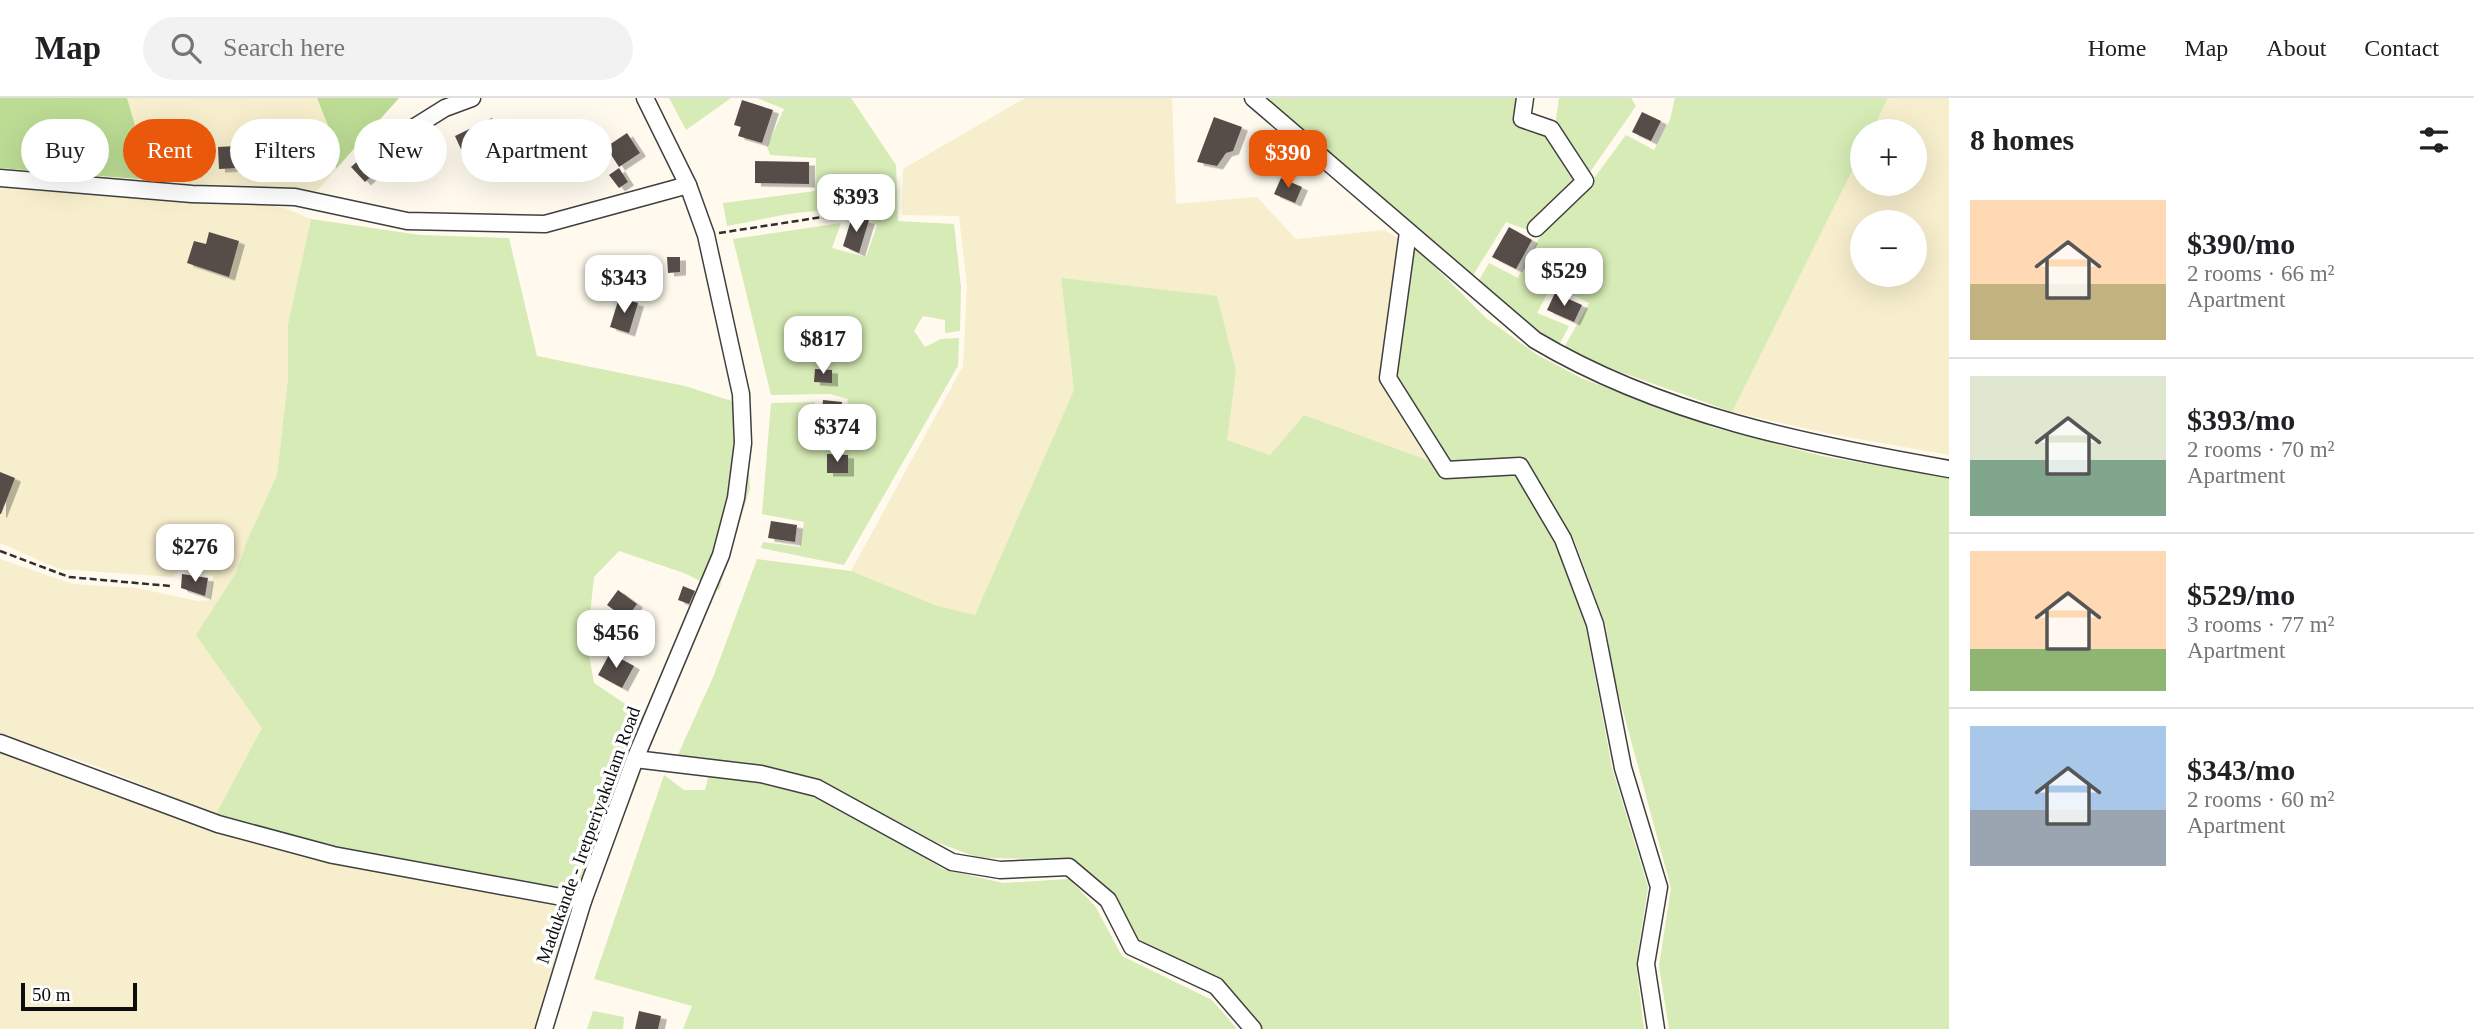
<!DOCTYPE html>
<meta charset="utf-8">
<style>
:root{--surface:#fff;--page:#f2f2f2;--text:#202124;--muted:#757577;--line:#e0e0e0;--accent:#ea580c}
body{margin:0;font-family:Georgia,serif;background:var(--page);color:var(--text);height:100vh;display:flex;flex-direction:column;font-size:26px;white-space:nowrap}
*{box-sizing:border-box;margin:0}
p{font-size:23px;color:var(--muted)}
.icon{flex:none;width:38px;height:38px;fill:none;stroke:currentColor;stroke-width:2;stroke-linecap:round;stroke-linejoin:round}
.map{position:relative;flex:1;overflow:hidden}
.drawer{display:flex;flex-direction:column;background:var(--surface);width:525px}
.drawer>*{flex:none}
.guide{position:absolute;left:21px;top:21px;width:665px;height:63px;display:flex;gap:14px}
.controls{position:absolute;left:1850px;top:21px;display:grid;gap:14px}
.controls a{display:grid;place-items:center;width:77px;height:77px;border-radius:50%;background:var(--surface);box-shadow:0 7px 28px #0002;font-size:35px}
.scale{position:absolute;left:21px;bottom:18px;width:116px;box-sizing:border-box;padding-left:7px;border:4px solid #0d0d0d;border-top:0;font-size:19px;line-height:24px;white-space:nowrap;color:#0d0d0d;-webkit-text-stroke:5px #fff;paint-order:stroke}
.price{position:absolute;translate:-50% -60px;padding:0 16px;border-radius:14px;background:#fff;color:#222;font-size:23px;line-height:46px;filter:drop-shadow(0 2px 4px #0008)}
.price::after{content:'';position:absolute;left:50%;top:42px;width:21px;height:16px;margin-left:-10px;background:inherit;clip-path:polygon(0 0,100% 0,50% 100%)}
.price.active{background:var(--accent);color:#fff}
ul{padding:0;list-style:none}
li{display:flex;align-items:center;gap:21px;height:175px;padding:0 21px}
li+li{border-top:2px solid var(--line)}
li span{display:grid;place-items:center;flex:none;width:196px;height:140px;border-radius:0px;color:#555}
li>.icon{margin-inline-start:auto}
span .icon{width:84px;height:84px;fill:#fffc;stroke-width:1}
li b{font-size:30px}
h2{display:flex;justify-content:space-between;align-items:center;height:84px;padding:0 21px;font-size:30px}
.pill{padding:0 24px;border-radius:32px;background:var(--surface);box-shadow:0 7px 28px #0002;font-size:24px;line-height:63px}
.pill.active{background:var(--accent);color:#fff}
header{display:flex;align-items:center;gap:42px;box-sizing:border-box;height:98px;padding:0 35px;background:var(--surface);border-bottom:2px solid var(--line)}
header strong{font-size:33px}
nav{display:flex;gap:38px;margin-inline-start:auto;font-size:24px}
.search{width:490px;height:63px;background:var(--page);display:flex;align-items:center;gap:18px;box-sizing:border-box;padding:0 24px;border-radius:38px;color:var(--muted);font-size:26px}
main{display:flex;flex:1;min-height:0}
.map>svg:first-child{display:block}
.farmland{fill:#f6eecc;fill-rule:evenodd}
.green{fill:#d6ebb5}
.forest{fill:#bcdc94}
.building{fill:#564d49;filter:url(#shadow)}
.lines{fill:none;stroke-linecap:round;stroke-linejoin:round}
.street-casing{stroke:#404040;stroke-width:19}
.path{stroke:#2f2f2f;stroke-width:2.5;stroke-dasharray:7 3.5;stroke-linecap:butt}
.street{stroke:#fff;stroke-width:16}
.labels{text-anchor:middle;dominant-baseline:central;stroke-width:7;stroke-linejoin:round;paint-order:stroke}
.street-label{font-size:19px;fill:#0d0d0d;stroke:#fff}
</style>
<header>
<strong>Map</strong>
<div class="search"><svg class="icon" aria-label="search" viewBox="0 0 24 24"><circle cx="10" cy="10" r="6"/><path d="M15 15l6 6"/></svg>Search here</div>
<nav><a>Home</a><a>Map</a><a>About</a><a>Contact</a></nav>
</header>
<main>
<div class="map">
<svg width="1949" height="931" viewBox="0 0 1949 931">
<defs>
<filter id="shadow"><feDropShadow dx="6" dy="3.5" stdDeviation="0" flood-color="#0004"/></filter>
</defs>
<rect width="100%" height="100%" fill="#fffaed"/>
<g class="farmland">
<path d="M127,0H317L335,45L336,71L317,93L186,89L151,82Z"/>
<path d="M1025,0H1172L1176,106L1257,99L1296,141L1384,132L1398,140L1379,280L1430,363L1304,317L1270,357L1226,342L1236,273L1061,180L1074,292L975,517L938,508L851,473L963,268L967,188L959,118L902,117L903,71Z"/>
<path d="M1888,0H1949V357L1830,336L1732,314L1862,53V86H1914V33H1872ZM1862,124H1914V177H1862Z"/>
<path d="M0,89L145,101L259,104L284,110L311,121L288,226V280L277,377L246,445L236,475L218,506L262,630L216,716L90,666L0,636V461L73,486L137,490L198,503L210,502L213,478L181,471L172,479L59,471L0,445Z"/>
<path d="M0,652L215,733L286,753L589,815L573,852L549,931H0Z"/>
</g>
<g class="green">
<path d="M669,0H731L686,32Z"/>
<path d="M757,0H851L896,67L898,123L954,126L961,189L960,233L945,235V222L923,218L914,233L925,249L941,241L959,240L958,268L844,467L761,450L763,444L800,449L804,424L762,416L771,305L815,304L814,353H843L848,301L830,296L771,297L733,141L841,125L832,150L866,159L877,127C842,98 769,121 727,128L723,105L815,93L816,60L770,57L767,48L784,11Z"/>
<path d="M1264,0H1520V27L1546,36L1578,81L1527,132L1506,124L1470,182Z"/>
<path d="M1559,0H1631L1636,8L1590,74L1555,28Z"/>
<path d="M1675,0H1888L1872,33H1862V53L1732,314L1562,253L1589,205L1552,187L1537,215L1569,228L1558,249L1476,187L1489,165L1518,180L1539,140L1589,87L1626,37L1654,52L1670,22Z"/>
<path d="M311,121L420,137L509,140L537,258L685,288L744,307L750,390L719,492L684,475L619,453L594,479L587,545L594,585L651,623L640,677L592,799L315,746L216,716L262,630L196,537L236,475L246,445L277,377L288,280V226Z"/>
<path d="M1414,148L1486,220L1536,256L1581,280L1715,330L1822,358L1949,380V931H1669L1659,868L1671,790L1613,576L1606,528L1575,444L1523,358L1451,366L1396,278Z"/>
<path d="M1061,180L1217,198L1236,273L1227,342L1270,357L1304,317L1430,363L1449,381L1516,374L1558,446L1585,525L1612,670L1648,789L1636,866L1644,931H1263L1218,882L1135,843L1069,761L979,760L936,744L857,702L818,686L725,669L701,659L676,661L714,577L757,461L851,473L938,508L975,517L1074,292Z"/>
<path d="M709,676L817,692L943,771L1003,785L1069,781L1095,808L1122,858L1212,902L1237,931H683L692,908L594,881L664,677L684,692H705Z"/>
<path d="M593,913L624,919L623,931H587Z"/>
</g>
<g class="forest">
<path d="M0,0H127L151,82L0,70Z"/>
<path d="M317,0H399L336,71L335,45Z"/>
</g>
<g class="building">
<path d="M742,2L773,12L762,45L738,38L741,29L734,27Z"/>
<path d="M1642,14L1661,23L1651,43L1632,34Z"/>
<path d="M1214,19L1242,29L1233,53L1226,55L1217,68L1197,64Z"/>
<path d="M492,20L501,42L488,48L493,58L469,69L455,38Z"/>
<path d="M627,35L640,55L619,69L606,49Z"/>
<path d="M236,48L237,70L219,71L218,49Z"/>
<path d="M368,54L382,68L365,84L351,69Z"/>
<path d="M755,63L809,64V86L755,85Z"/>
<path d="M619,70L628,84L619,90L609,77Z"/>
<path d="M1281,80L1302,89L1295,105L1274,96Z"/>
<path d="M852,119L869,122L859,155L843,148Z"/>
<path d="M1509,129L1532,142L1516,171L1492,159Z"/>
<path d="M209,134L239,143L229,179L187,165L194,143L206,146Z"/>
<path d="M667,159H680V174L668,175Z"/>
<path d="M1555,195L1582,207L1574,224L1547,212Z"/>
<path d="M619,200L638,205L629,235L610,229Z"/>
<path d="M815,271L832,272V285L814,284Z"/>
<path d="M823,302L842,304L840,325L837,324V348H819Z"/>
<path d="M827,356L848,357V375H827Z"/>
<path d="M0,374L15,380L1,416H0Z"/>
<path d="M771,423L797,427L795,444L768,440Z"/>
<path d="M182,476L208,480L205,498L181,490Z"/>
<path d="M683,488L695,493L689,506L678,502Z"/>
<path d="M618,492L637,506L626,521L607,507Z"/>
<path d="M610,555L634,568L622,590L598,577Z"/>
<path d="M639,913L661,918L658,931H635Z"/>
</g>
<g class="lines">
<g class="street-casing">
<g id="street">
<path d="M1253,0L1535,242C1661,317 1806,346 1949,371"/>
<path d="M1525,0L1522,21L1551,31L1585,83L1536,130"/>
<path d="M397,40L445,10L472,0"/>
<path d="M0,80L192,96L295,99L407,123L545,126L688,87"/>
<path d="M1408,134L1388,280L1446,372L1520,368L1563,441L1595,526L1623,670L1659,789L1646,866L1656,931"/>
<path d="M0,645L218,726L333,757L583,803"/>
<path d="M635,661L761,676L817,690L952,764L1000,772L1069,769L1108,802L1132,849L1216,888L1253,931"/>
<path d="M544,931L583,803L635,661L721,457L736,400L743,345L741,296L706,137L688,87L645,0"/>
</g>
</g>
<g class="path">
<path d="M719,135L829,118"/>
<path d="M0,453L69,479L170,488"/>
</g>
<use href="#street" class="street"/>
</g>
<g class="labels">
<g class="street-label">
<text transform="translate(588 737) rotate(-70)">Madukande - Iretperiyakulam Road</text>
</g>
</g>
</svg>
<div class="controls">
<a>+</a>
<a>−</a>
</div>
<div class="scale">50 m</div>
<b class="price active" style="left:1288px;top:92px">$390</b>
<b class="price" style="left:856px;top:136px">$393</b>
<b class="price" style="left:1564px;top:210px">$529</b>
<b class="price" style="left:624px;top:217px">$343</b>
<b class="price" style="left:823px;top:278px">$817</b>
<b class="price" style="left:837px;top:366px">$374</b>
<b class="price" style="left:195px;top:486px">$276</b>
<b class="price" style="left:616px;top:572px">$456</b>
<div class="guide">
<a class="pill">Buy</a>
<a class="pill active">Rent</a>
<a class="pill">Filters</a>
<a class="pill">New</a>
<a class="pill">Apartment</a>
</div>
</div>
<section class="drawer">
<h2>8 homes<svg class="icon" aria-label="filters" viewBox="0 0 24 24"><path d="M4 7h16M4 17h16"/><circle cx="9" cy="7" r="2"/><circle cx="15" cy="17" r="2"/></svg></h2>
<ul>
<li><span style="background:linear-gradient(#ffd9b3 60%,#c2b280 0)"><svg class="icon" aria-label="home" viewBox="0 0 24 24"><path d="M3 11l9-7 9 7M6 9v11h12V9"/></svg></span><div><b>$390/mo</b><p>2 rooms · 66 m²</p><p>Apartment</p></div></li>
<li><span style="background:linear-gradient(#dfe7d0 60%,#7fa58c 0)"><svg class="icon" aria-label="home" viewBox="0 0 24 24"><path d="M3 11l9-7 9 7M6 9v11h12V9"/></svg></span><div><b>$393/mo</b><p>2 rooms · 70 m²</p><p>Apartment</p></div></li>
<li><span style="background:linear-gradient(#ffd9b3 70%,#8fb573 0)"><svg class="icon" aria-label="home" viewBox="0 0 24 24"><path d="M3 11l9-7 9 7M6 9v11h12V9"/></svg></span><div><b>$529/mo</b><p>3 rooms · 77 m²</p><p>Apartment</p></div></li>
<li><span style="background:linear-gradient(#a9c7e8 60%,#9aa5b1 0)"><svg class="icon" aria-label="home" viewBox="0 0 24 24"><path d="M3 11l9-7 9 7M6 9v11h12V9"/></svg></span><div><b>$343/mo</b><p>2 rooms · 60 m²</p><p>Apartment</p></div></li>
</ul>
</section>
</main>
